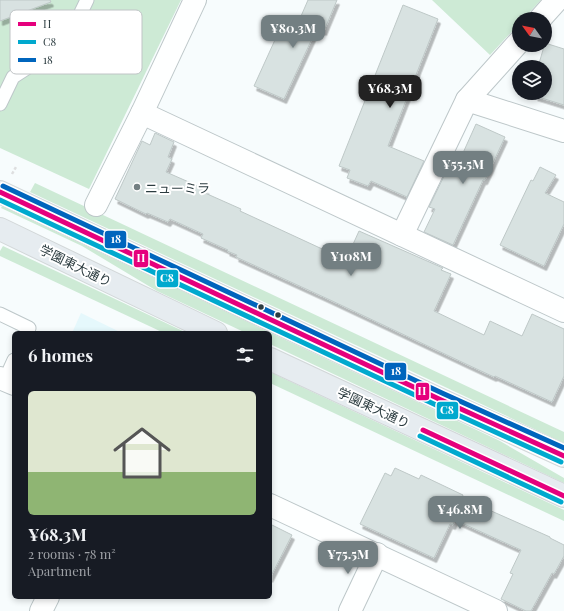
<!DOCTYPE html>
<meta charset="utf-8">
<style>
:root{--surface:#171b24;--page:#20242c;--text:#f1f3f6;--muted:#9ea1a6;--accent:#737f82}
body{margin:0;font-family:"Playfair Display","Noto Sans JP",serif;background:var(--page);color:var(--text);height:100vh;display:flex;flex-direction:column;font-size:15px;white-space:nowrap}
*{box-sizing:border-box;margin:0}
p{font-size:13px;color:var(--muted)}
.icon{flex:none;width:22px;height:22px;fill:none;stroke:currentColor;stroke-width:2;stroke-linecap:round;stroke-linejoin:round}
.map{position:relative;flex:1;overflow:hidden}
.drawer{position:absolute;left:12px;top:331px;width:260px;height:268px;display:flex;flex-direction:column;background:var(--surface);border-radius:6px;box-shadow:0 2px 6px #0003}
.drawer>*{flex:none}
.needle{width:26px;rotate:303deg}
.controls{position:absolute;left:512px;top:12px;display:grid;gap:8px}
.controls a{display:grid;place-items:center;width:40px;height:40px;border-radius:50%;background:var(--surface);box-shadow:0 2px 6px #0003;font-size:20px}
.price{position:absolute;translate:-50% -34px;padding:0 9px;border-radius:8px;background:var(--accent);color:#fff;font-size:13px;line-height:26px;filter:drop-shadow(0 1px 2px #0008)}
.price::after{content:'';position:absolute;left:50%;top:24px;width:12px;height:9px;margin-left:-6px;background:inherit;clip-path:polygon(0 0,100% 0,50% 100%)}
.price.current{background:#222;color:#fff}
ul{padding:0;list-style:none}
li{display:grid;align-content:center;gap:8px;height:212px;padding:0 16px}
li span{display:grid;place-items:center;height:124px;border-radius:6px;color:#555}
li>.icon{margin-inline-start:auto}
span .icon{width:72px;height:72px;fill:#fffc;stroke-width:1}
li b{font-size:17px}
h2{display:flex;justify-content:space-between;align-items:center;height:48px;padding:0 16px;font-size:17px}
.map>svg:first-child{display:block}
.built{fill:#e5f8fc}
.green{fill:#cdead5}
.building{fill:#d8e2e1;stroke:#bec8c7;filter:url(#shadow)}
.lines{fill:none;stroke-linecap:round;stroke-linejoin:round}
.lane-casing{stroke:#bdc7c9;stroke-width:15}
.street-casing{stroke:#bdc7c9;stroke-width:24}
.primary-casing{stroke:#d2d7d8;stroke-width:24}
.path{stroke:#dedfe0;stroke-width:2.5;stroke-dasharray:3 2;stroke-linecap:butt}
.lane{stroke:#feffff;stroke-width:13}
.street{stroke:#feffff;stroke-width:22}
.primary{stroke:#e6ecf0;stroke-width:22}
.bus-1-casing{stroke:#fff;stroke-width:8}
.bus-2-casing{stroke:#fff;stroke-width:8}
.bus-3-casing{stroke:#fff;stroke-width:8}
.bus-1{stroke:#e5007d;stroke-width:5}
.bus-2{stroke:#00a9ce;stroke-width:5}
.bus-3{stroke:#0065bd;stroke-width:5}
.poi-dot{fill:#737f82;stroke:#fff;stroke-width:1.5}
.bus-dot{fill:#2c3c40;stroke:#fff;stroke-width:1.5}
.labels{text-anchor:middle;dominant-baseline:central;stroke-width:4;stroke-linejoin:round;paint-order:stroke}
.poi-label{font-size:13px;fill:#2c3c40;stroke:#fff;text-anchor:start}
.street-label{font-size:13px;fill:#2c3c40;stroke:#fff}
.key{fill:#fff;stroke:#c0c4c6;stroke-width:1}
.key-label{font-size:11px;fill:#2c3c40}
.line-badge{stroke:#fff;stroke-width:1.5}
.badge-label{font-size:11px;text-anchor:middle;font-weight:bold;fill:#fff}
</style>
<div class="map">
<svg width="564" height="611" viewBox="0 0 564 611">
<defs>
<filter id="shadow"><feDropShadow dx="2.5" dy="4.5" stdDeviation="0" flood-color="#0004"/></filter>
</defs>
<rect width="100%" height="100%" fill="#f7fcfd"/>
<path class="built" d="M81,313L122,333H72Z"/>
<g class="green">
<path d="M0,0H181L89,189L0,148Z"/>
<path d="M432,0H541L523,19H519V24L490,55Z"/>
<path d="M35,183L564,432V443L30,192Z"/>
<path d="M2,206L500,441L564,478V483L270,344V333H246L157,291L82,246L1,208Z"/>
<path d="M3,246L187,333H164L0,256V251Z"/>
<path d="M270,372L564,510V521L270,383Z"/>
</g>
<g class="building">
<path d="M0,0H50L51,2L0,21Z"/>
<path d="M308,0H337L324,31L317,28L284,99L254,86L279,31L292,37Z"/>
<path d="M403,5L438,19L388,146L424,161L407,197L371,181L368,186L347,178L350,170L339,166Z"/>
<path d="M545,43L564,49V105L535,96L536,94L533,93H545V67H538Z"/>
<path d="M476,124L505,137L485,180H483L453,245L424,232L435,209L429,207L447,170L454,173Z"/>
<path d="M155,133L174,142L168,157L172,159L166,172L207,190L205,193L241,209L240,211L346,260L359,231L443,268L441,270L451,274L434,311L484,335L490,321L522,336L532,314L564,329V376L552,402L495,376L494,377L466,364L328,299L236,257L237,255L227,251L228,250L201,238L203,234L170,219L168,222L147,213L146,214L115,199L142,141L150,145Z"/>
<path d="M540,167L556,175L545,193L564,202V224L544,266L500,245L531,180L533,181Z"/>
<path d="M395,468L419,479L421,475L463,495L462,498L550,537V538L564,545V556L554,574L552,573L531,611H526L501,599L513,574L510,573L521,550L455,520L453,525L450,524L434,558L360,524L385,473L391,476Z"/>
<path d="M270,524L292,535L270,578Z"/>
</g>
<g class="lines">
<g class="lane-casing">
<g id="lane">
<path d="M0,104L13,77L30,66L63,50L87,0"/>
<path d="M0,314L29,328L27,333"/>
<path d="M5,380L14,360"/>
</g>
</g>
<g class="street-casing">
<g id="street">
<path d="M540,19L557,0"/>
<path d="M467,100L564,131"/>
<path d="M142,113L564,311"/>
<path d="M96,205L142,113L195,0"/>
<path d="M402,235L467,100L519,42"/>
<path d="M0,378L14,384"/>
<path d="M270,505L496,611"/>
<path d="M41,611L48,597"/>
<path d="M350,611L377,554"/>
</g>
</g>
<g class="primary-casing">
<g id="primary">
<path d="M0,192L439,399L564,456"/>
<path d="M0,229L216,333"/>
<path d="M270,359L564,496"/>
</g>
</g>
<path class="path" d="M12,174L16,167"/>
<use href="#lane" class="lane"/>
<use href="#street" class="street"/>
<use href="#primary" class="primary"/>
<g class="bus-1-casing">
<g id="bus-1">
<path d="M0,192L439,399L564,456"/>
<path d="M423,430L564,496"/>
</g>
</g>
<g class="bus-2-casing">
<g id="bus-2">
<path d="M0,200L436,405L561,462"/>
<path d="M420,436L561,502"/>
</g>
</g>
<g class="bus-3-casing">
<path id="bus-3" d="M3,186L442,393L564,448"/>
</g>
<use href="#bus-1" class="bus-1"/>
<use href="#bus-2" class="bus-2"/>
<use href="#bus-3" class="bus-3"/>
</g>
<circle class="poi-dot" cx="137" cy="187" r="4"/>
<g class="bus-dot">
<circle cx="261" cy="307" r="3.5"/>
<circle cx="278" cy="315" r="3.5"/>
</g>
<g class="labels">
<g class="poi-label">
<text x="145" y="187">ニューミラ</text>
</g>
<g class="street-label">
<text transform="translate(76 265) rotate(26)">学園東大通り</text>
<text transform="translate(374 407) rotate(25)">学園東大通り</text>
</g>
</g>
<rect x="10" y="10" width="132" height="64" rx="6" class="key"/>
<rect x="18" y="22" width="18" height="4" fill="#e5007d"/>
<rect x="18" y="40" width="18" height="4" fill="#00a9ce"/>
<rect x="18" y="58" width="18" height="4" fill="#0065bd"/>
<g class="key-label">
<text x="43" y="28">H</text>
<text x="43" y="46">C8</text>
<text x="43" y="64">18</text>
</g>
<g class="line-badge">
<rect x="104" y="230" width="23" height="19" rx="4" fill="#0065bd"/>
<rect x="133" y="249" width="16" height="19" rx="4" fill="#e5007d"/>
<rect x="156" y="269" width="23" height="19" rx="4" fill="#00a9ce"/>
<rect x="384" y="362" width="23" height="19" rx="4" fill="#0065bd"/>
<rect x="415" y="382" width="15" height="19" rx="4" fill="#e5007d"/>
<rect x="436" y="401" width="23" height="19" rx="4" fill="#00a9ce"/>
</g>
<g class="badge-label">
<text x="116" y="243">18</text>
<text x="141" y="262">H</text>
<text x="167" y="282">C8</text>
<text x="396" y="375">18</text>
<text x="422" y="395">H</text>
<text x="447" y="414">C8</text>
</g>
</svg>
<div class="controls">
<a><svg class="needle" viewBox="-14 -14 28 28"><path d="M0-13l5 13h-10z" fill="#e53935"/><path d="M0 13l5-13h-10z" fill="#9ea1a6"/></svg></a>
<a><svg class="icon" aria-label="layers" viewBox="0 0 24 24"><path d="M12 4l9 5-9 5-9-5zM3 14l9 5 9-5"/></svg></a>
</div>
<b class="price" style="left:293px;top:49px">¥80.3M</b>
<b class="price current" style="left:390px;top:109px">¥68.3M</b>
<b class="price" style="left:463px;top:185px">¥55.5M</b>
<b class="price" style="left:351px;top:277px">¥108M</b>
<b class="price" style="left:460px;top:530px">¥46.8M</b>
<b class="price" style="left:348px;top:575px">¥75.5M</b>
<section class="drawer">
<h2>6 homes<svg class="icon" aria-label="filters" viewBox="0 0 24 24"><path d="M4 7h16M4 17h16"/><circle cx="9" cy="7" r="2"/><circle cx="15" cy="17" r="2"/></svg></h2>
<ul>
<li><span style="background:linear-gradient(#dfe7d0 65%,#8fb573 0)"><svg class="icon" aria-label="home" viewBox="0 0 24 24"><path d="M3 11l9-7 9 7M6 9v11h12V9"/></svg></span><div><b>¥68.3M</b><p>2 rooms · 78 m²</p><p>Apartment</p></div></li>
</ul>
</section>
</div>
